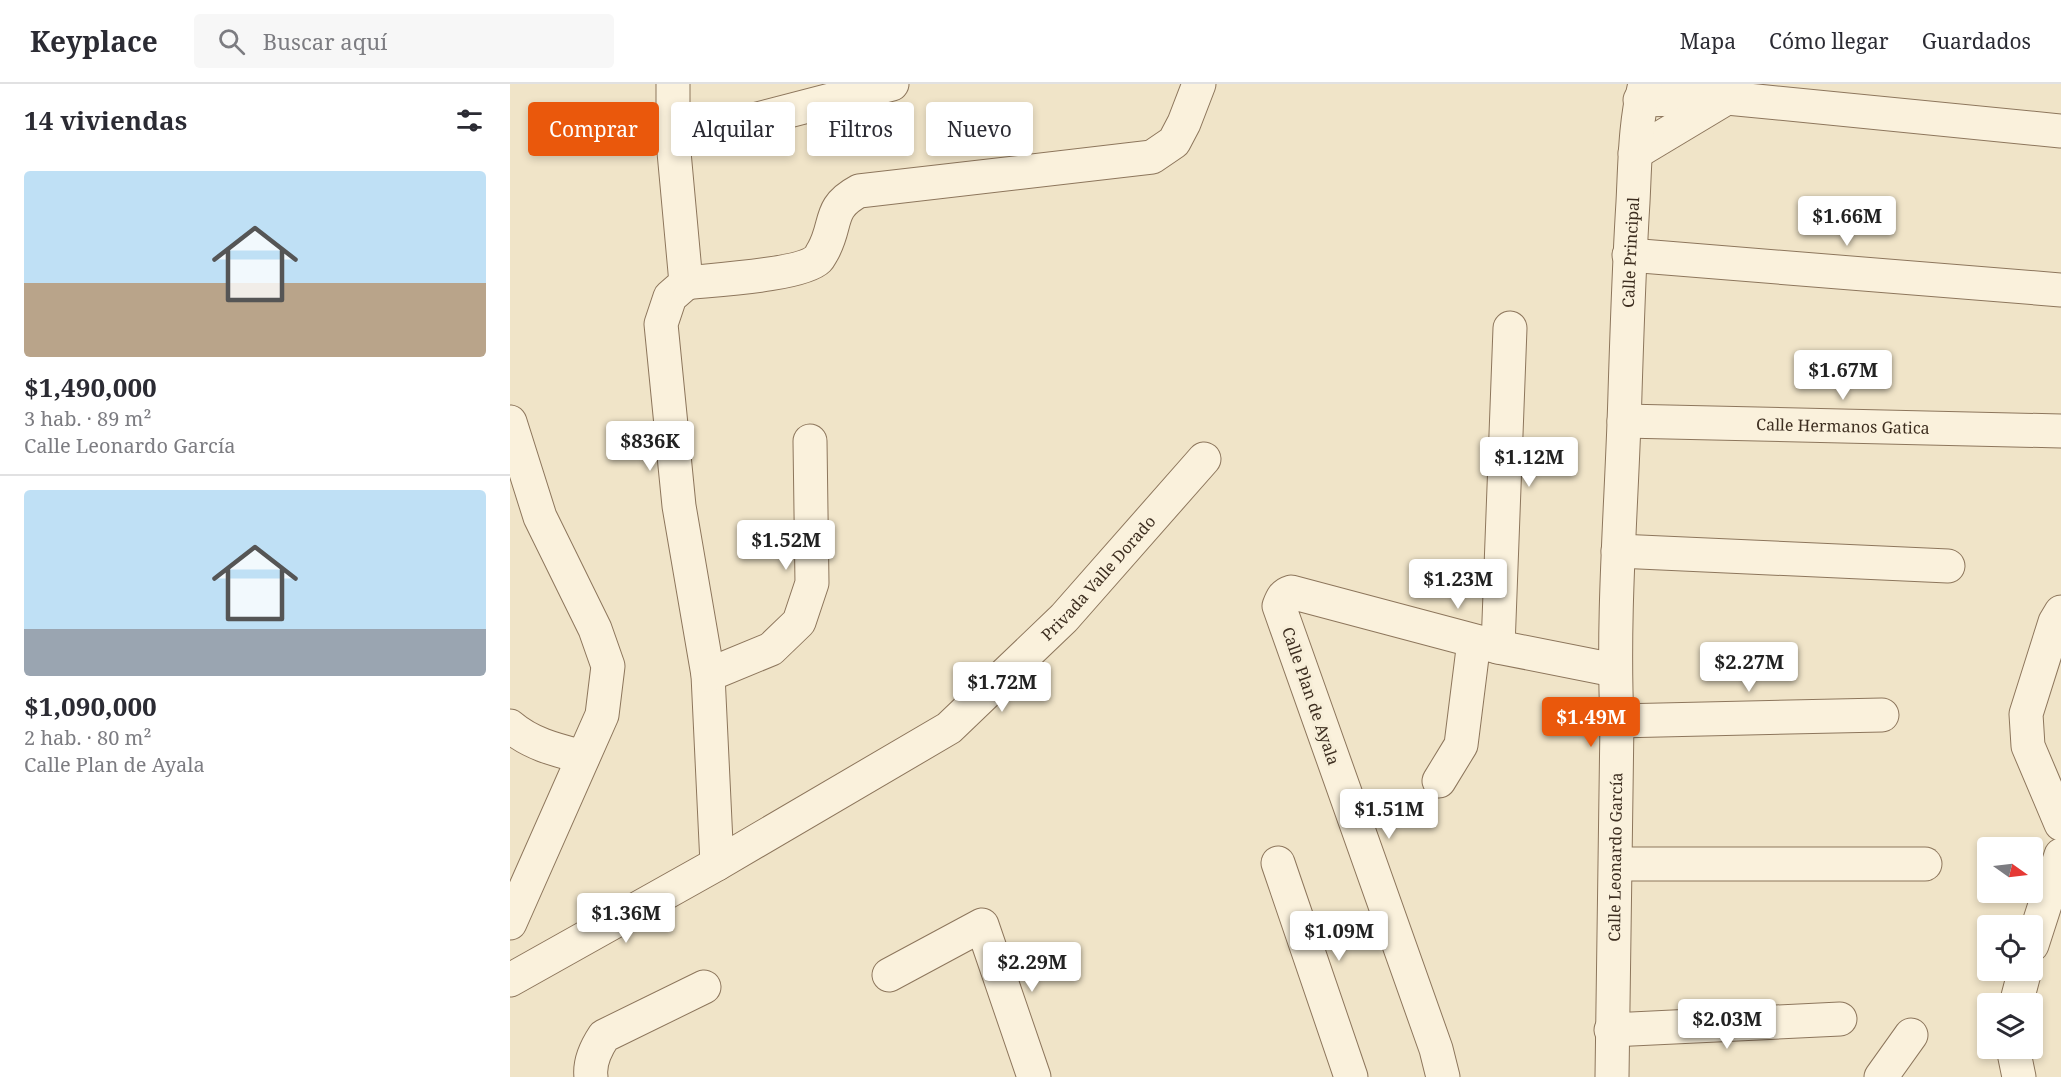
<!DOCTYPE html>
<html lang="es">
<meta charset="utf-8">
<style>
:root{--surface:#fff;--page:#f7f7f7;--text:#2b2b33;--muted:#7c7c81;--line:#e1e1e2;--accent:#ea580c}
body{margin:0;font-family:"Noto Serif",serif;background:var(--page);color:var(--text);height:100vh;display:flex;flex-direction:column;font-size:22px;white-space:nowrap}
*{box-sizing:border-box;margin:0}
p{font-size:20px;color:var(--muted)}
.icon{flex:none;width:33px;height:33px;fill:none;stroke:currentColor;stroke-width:2;stroke-linecap:round;stroke-linejoin:round}
.map{position:relative;flex:1;overflow:hidden}
.drawer{display:flex;flex-direction:column;background:var(--surface);width:510px}
.drawer>*{flex:none}
.top-card{position:absolute;left:18px;top:18px;width:570px;height:54px;display:flex;gap:12px}
.needle{width:39px;rotate:104deg}
.controls{position:absolute;left:1467px;top:753px;display:grid;gap:12px}
.controls a{display:grid;place-items:center;width:66px;height:66px;border-radius:6px;background:var(--surface);box-shadow:0 3px 9px #0003;font-size:30px}
.price{position:absolute;translate:-50% -51px;padding:0 14px;border-radius:6px;background:#fff;color:#222;font-size:20px;line-height:39px;filter:drop-shadow(0 2px 3px #0008)}
.price::after{content:'';position:absolute;left:50%;top:36px;width:18px;height:14px;margin-left:-9px;background:inherit;clip-path:polygon(0 0,100% 0,50% 100%)}
.price.on{background:var(--accent);color:#fff}
ul{padding:0;list-style:none}
li{display:grid;align-content:center;gap:12px;height:318px;padding:0 24px}
li+li{border-top:2px solid var(--line)}
li span{display:grid;place-items:center;height:186px;border-radius:6px;color:#555}
li>.icon{margin-inline-start:auto}
span .icon{width:108px;height:108px;fill:#fffc;stroke-width:1}
li b{font-size:26px}
h2{display:flex;justify-content:space-between;align-items:center;height:72px;padding:0 24px;font-size:26px}
.tag{padding:0 21px;border-radius:6px;background:var(--surface);box-shadow:0 3px 9px #0003;font-size:21px;line-height:54px}
.tag.on{background:var(--accent);color:#fff}
header{display:flex;align-items:center;gap:36px;box-sizing:border-box;height:84px;padding:0 30px;background:var(--surface);border-bottom:2px solid var(--line)}
header strong{font-size:28px}
nav{display:flex;gap:33px;margin-inline-start:auto;font-size:21px}
.search{width:420px;height:54px;background:var(--page);display:flex;align-items:center;gap:15px;box-sizing:border-box;padding:0 21px;border-radius:6px;color:var(--muted);font-size:22px}
main{display:flex;flex:1;min-height:0}
.map>svg:first-child{display:block}
.lines{fill:none;stroke-linecap:round;stroke-linejoin:round}
.minor-casing{stroke:#8d765c;stroke-width:35}
.minor{stroke:#faf1dc;stroke-width:33}
.labels{text-anchor:middle;dominant-baseline:central;stroke-width:6;stroke-linejoin:round;paint-order:stroke}
.street-label{font-size:16px;fill:#3d2e20;stroke:#f7eed8}
</style>
<header>
<strong>Keyplace</strong>
<div class="search"><svg class="icon" aria-label="search" viewBox="0 0 24 24"><circle cx="10" cy="10" r="6"/><path d="M15 15l6 6"/></svg>Buscar aquí</div>
<nav><a>Mapa</a><a>Cómo llegar</a><a>Guardados</a></nav>
</header>
<main>
<section class="drawer">
<h2>14 viviendas<svg class="icon" aria-label="filters" viewBox="0 0 24 24"><path d="M4 7h16M4 17h16"/><circle cx="9" cy="7" r="2"/><circle cx="15" cy="17" r="2"/></svg></h2>
<ul>
<li><span style="background:linear-gradient(#bfe0f5 60%,#b9a48a 0)"><svg class="icon" aria-label="home" viewBox="0 0 24 24"><path d="M3 11l9-7 9 7M6 9v11h12V9"/></svg></span><div><b>$1,490,000</b><p>3 hab. · 89 m²</p><p>Calle Leonardo García</p></div></li>
<li><span style="background:linear-gradient(#bfe0f5 75%,#9aa5b1 0)"><svg class="icon" aria-label="home" viewBox="0 0 24 24"><path d="M3 11l9-7 9 7M6 9v11h12V9"/></svg></span><div><b>$1,090,000</b><p>2 hab. · 80 m²</p><p>Calle Plan de Ayala</p></div></li>
</ul>
</section>
<div class="map">
<svg width="1551" height="993" viewBox="0 0 1551 993">
<rect width="100%" height="100%" fill="#f0e4c8"/>
<g class="lines">
<g class="minor-casing">
<g id="minor">
<path d="M163,0V57L176,199L160,213L151,240L169,422L198,591L207,780"/>
<path d="M1130,16L1217,14L1551,47"/>
<path d="M163,57L382,0"/>
<path d="M1125,69L1215,15"/>
<path d="M1119,171L1551,206"/>
<path d="M176,199C202,196 292,191 308,175C310,173 311,170 313,167C328,140 317,124 349,107L642,73L664,58L674,39L689,0"/>
<path id="s1" d="M1114,337L1551,347"/>
<path d="M0,338L30,433L85,545L98,582L92,631L0,839"/>
<path d="M1108,467L1438,482"/>
<path d="M1551,528L1545,538L1516,630L1518,662L1551,740"/>
<path d="M988,563L1000,244"/>
<path d="M198,591L261,565L289,538L302,499L300,357"/>
<path d="M1107,637L1372,631"/>
<path d="M0,642C21,660 46,666 73,673"/>
<path d="M929,697L951,661L964,557"/>
<path d="M768,779L841,993"/>
<path d="M1106,780H1415"/>
<path d="M1522,861L1551,771"/>
<path d="M379,891L472,841L524,993"/>
<path id="s2" d="M0,896L207,780L439,644L554,534L694,375"/>
<path d="M1506,920L1515,886"/>
<path d="M1101,946L1330,935"/>
<path d="M1503,964L1509,993"/>
<path d="M81,993C79,978 86,964 94,952L194,903"/>
<path d="M933,993L926,965L769,522C772,514 774,510 781,508L988,563L1104,586"/>
<path id="s3" d="M1102,993L1107,637C1102,528 1112,418 1115,309C1117,245 1119,181 1123,118C1125,79 1125,38 1135,0"/>
<path d="M1371,993L1401,951"/>
</g>
</g>
<use href="#minor" class="minor"/>
</g>
<g class="labels">
<g class="street-label">
<text stroke="none"><textPath href="#s3" startOffset="825">Calle Principal</textPath></text>
<text stroke="none"><textPath href="#s1" startOffset="219">Calle Hermanos Gatica</textPath></text>
<text stroke="none"><textPath href="#s2" startOffset="718">Privada Valle Dorado</textPath></text>
<text transform="translate(801 612) rotate(71)">Calle Plan de Ayala</text>
<text stroke="none"><textPath href="#s3" startOffset="220">Calle Leonardo García</textPath></text>
</g>
</g>
</svg>
<div class="controls">
<a><svg class="needle" viewBox="-14 -14 28 28"><path d="M0-13l5 13h-10z" fill="#e53935"/><path d="M0 13l5-13h-10z" fill="#7c7c81"/></svg></a>
<a><svg class="icon" aria-label="locate" viewBox="0 0 24 24"><circle cx="12" cy="12" r="6"/><path d="M12 2v4M12 18v4M2 12h4M18 12h4"/></svg></a>
<a><svg class="icon" aria-label="layers" viewBox="0 0 24 24"><path d="M12 4l9 5-9 5-9-5zM3 14l9 5 9-5"/></svg></a>
</div>
<b class="price" style="left:1337px;top:163px">$1.66M</b>
<b class="price" style="left:1333px;top:317px">$1.67M</b>
<b class="price" style="left:140px;top:388px">$836K</b>
<b class="price" style="left:1019px;top:404px">$1.12M</b>
<b class="price" style="left:276px;top:487px">$1.52M</b>
<b class="price" style="left:948px;top:526px">$1.23M</b>
<b class="price" style="left:1239px;top:609px">$2.27M</b>
<b class="price" style="left:492px;top:629px">$1.72M</b>
<b class="price on" style="left:1081px;top:664px">$1.49M</b>
<b class="price" style="left:879px;top:756px">$1.51M</b>
<b class="price" style="left:116px;top:860px">$1.36M</b>
<b class="price" style="left:829px;top:878px">$1.09M</b>
<b class="price" style="left:522px;top:909px">$2.29M</b>
<b class="price" style="left:1217px;top:966px">$2.03M</b>
<div class="top-card">
<a class="tag on">Comprar</a>
<a class="tag">Alquilar</a>
<a class="tag">Filtros</a>
<a class="tag">Nuevo</a>
</div>
</div>
</main>
